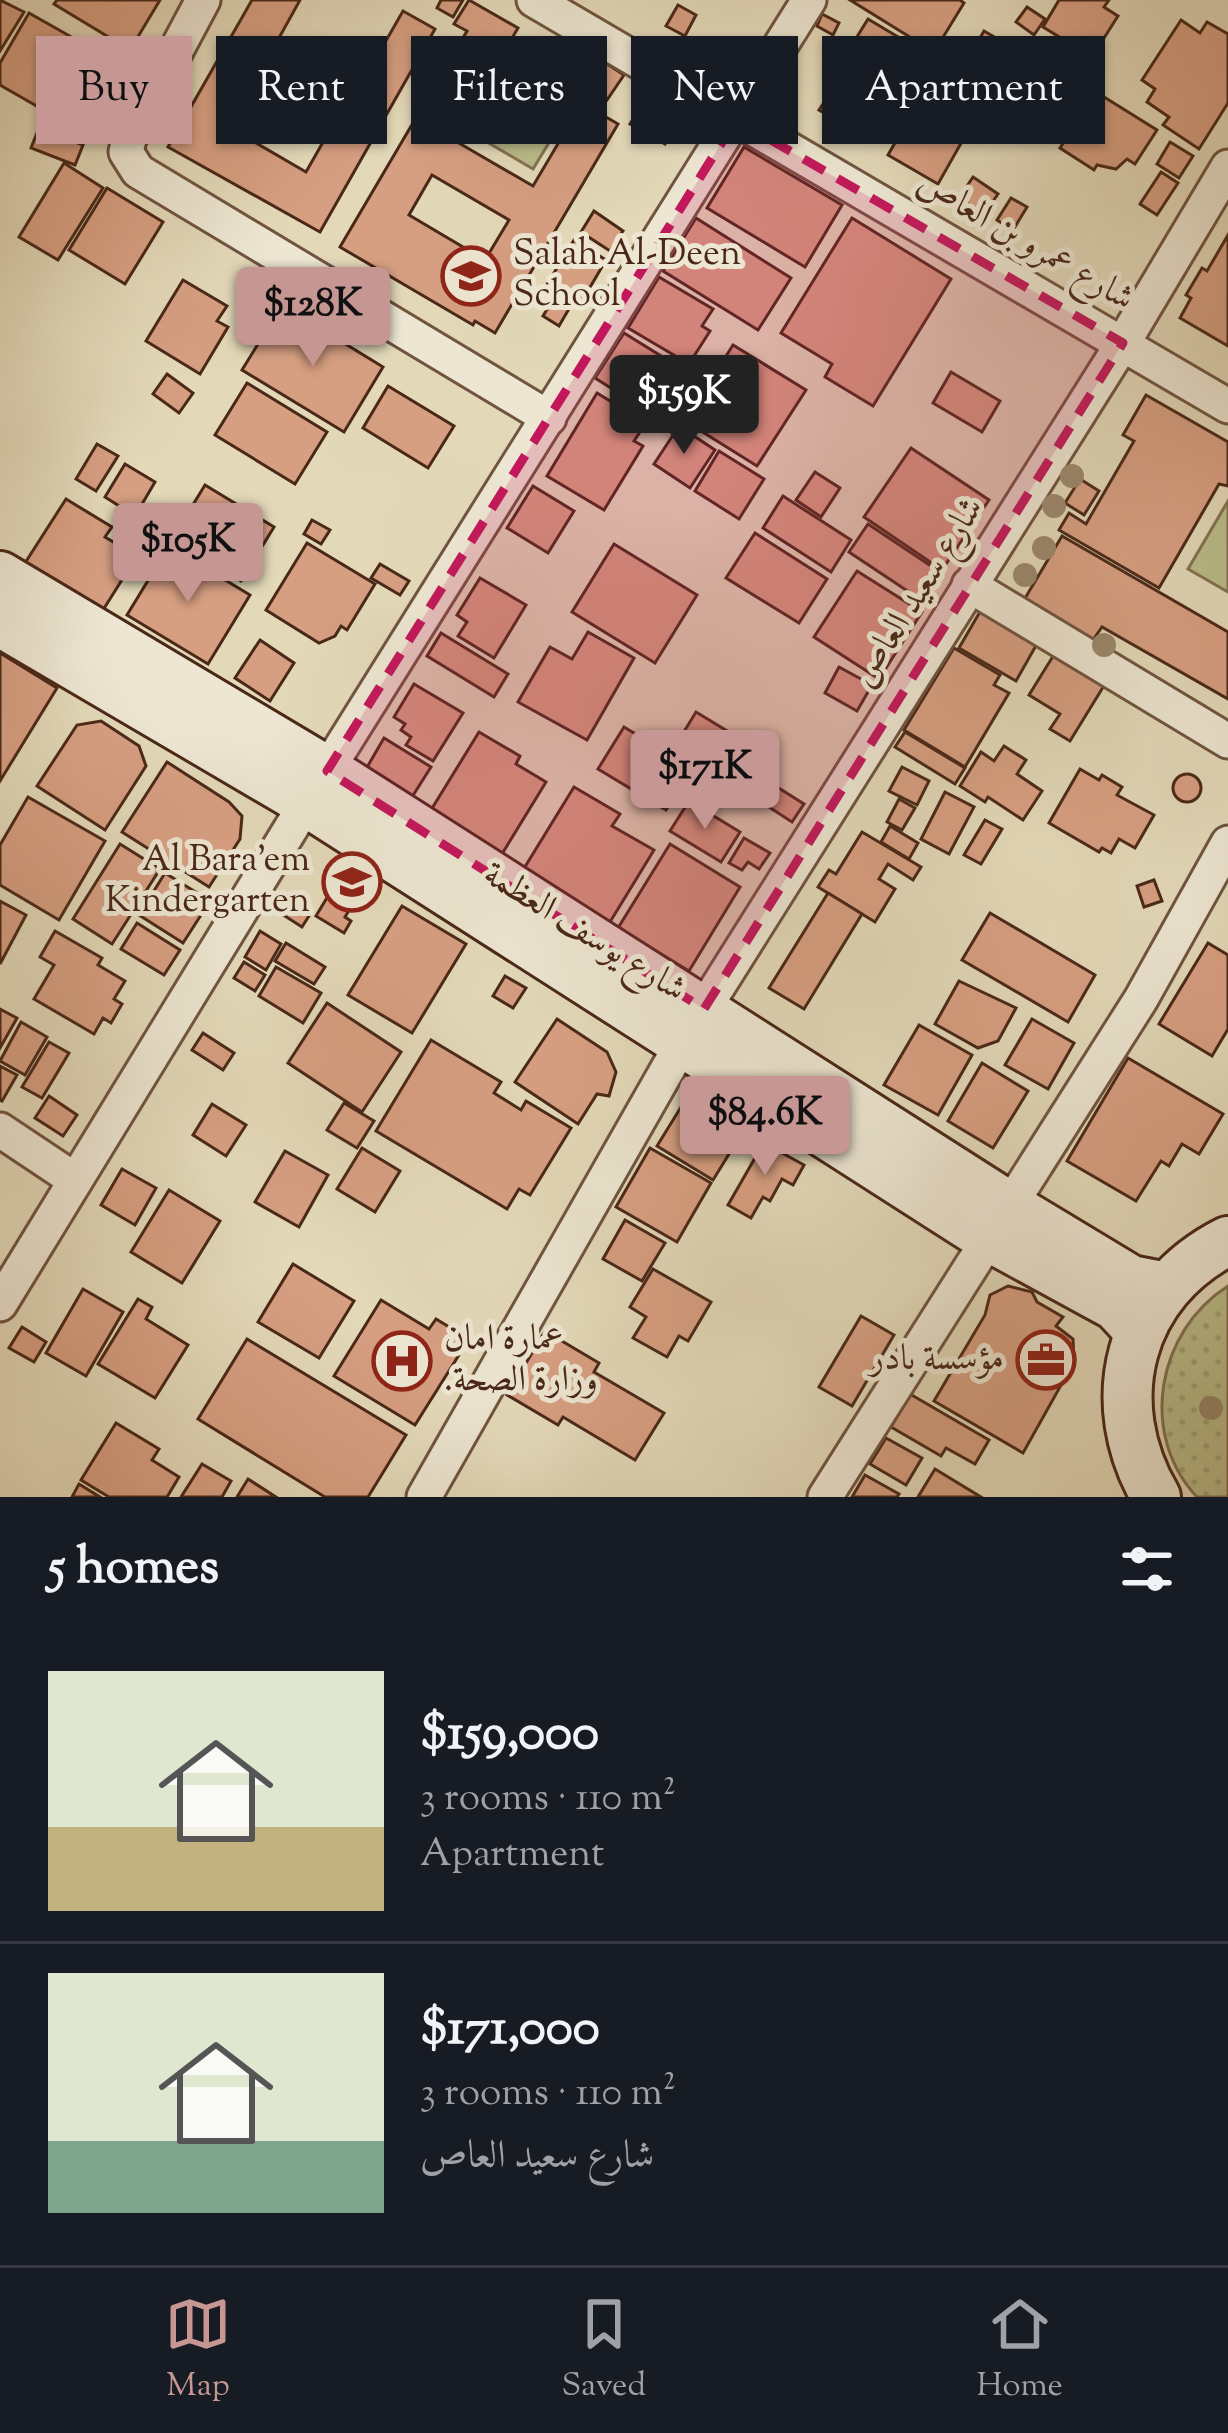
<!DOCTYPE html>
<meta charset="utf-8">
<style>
:root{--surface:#171b24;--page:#20242c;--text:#f1f3f6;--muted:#9ea1a6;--line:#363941;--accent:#c59692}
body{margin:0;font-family:"Sorts Mill Goudy",Amiri,serif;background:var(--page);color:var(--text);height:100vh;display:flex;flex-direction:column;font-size:45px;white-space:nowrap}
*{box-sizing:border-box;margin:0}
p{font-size:39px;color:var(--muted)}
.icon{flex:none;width:66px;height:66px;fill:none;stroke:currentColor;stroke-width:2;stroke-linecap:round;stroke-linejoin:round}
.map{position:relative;height:1497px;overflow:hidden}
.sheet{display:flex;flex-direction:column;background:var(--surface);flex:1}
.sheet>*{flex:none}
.top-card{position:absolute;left:36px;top:36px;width:1158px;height:108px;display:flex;gap:24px}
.price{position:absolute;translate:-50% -102px;padding:0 27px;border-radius:12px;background:var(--accent);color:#111;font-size:39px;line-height:78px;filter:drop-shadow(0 3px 6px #0008)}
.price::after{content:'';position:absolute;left:50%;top:72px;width:36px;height:27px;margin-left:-18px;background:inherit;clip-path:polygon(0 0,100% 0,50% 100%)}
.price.current{background:#222;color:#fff}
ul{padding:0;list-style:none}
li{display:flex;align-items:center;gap:36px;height:300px;padding:0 48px}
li+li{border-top:3px solid var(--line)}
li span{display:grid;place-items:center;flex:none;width:336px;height:240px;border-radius:0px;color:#555}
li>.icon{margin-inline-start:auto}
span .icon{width:144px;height:144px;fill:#fffc;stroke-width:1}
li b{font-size:51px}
h2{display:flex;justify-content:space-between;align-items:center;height:144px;padding:0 48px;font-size:51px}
.tag{padding:0 42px;border-radius:0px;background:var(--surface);box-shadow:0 3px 9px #0004;font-size:42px;line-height:108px}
.tag.current{background:var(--accent);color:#111}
.dock{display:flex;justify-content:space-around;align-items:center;height:168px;border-top:3px solid var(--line);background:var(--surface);font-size:33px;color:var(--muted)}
.dock a{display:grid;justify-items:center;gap:6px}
.dock .current{color:var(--accent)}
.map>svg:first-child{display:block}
.green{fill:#babd8b;stroke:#827252;stroke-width:3}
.garden{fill:url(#garden-dots);stroke:#827252;stroke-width:3}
.building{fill:#d79f82;stroke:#4a2818;stroke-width:3;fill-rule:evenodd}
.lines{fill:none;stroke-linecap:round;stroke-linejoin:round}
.street-casing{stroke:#705440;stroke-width:39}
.secondary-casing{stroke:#4a2818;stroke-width:54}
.street{stroke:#ede6d2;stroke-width:33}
.secondary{stroke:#ede6d2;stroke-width:48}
.tree{fill:#9b886d}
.marked{fill:#c2185b;fill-opacity:0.2;stroke:#c2185b;stroke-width:9;stroke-dasharray:24 15;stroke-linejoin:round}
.labels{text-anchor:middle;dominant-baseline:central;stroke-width:10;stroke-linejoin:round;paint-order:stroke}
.street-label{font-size:36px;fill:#4a2818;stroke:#ede6d2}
.poi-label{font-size:36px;fill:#4a2818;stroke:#ede6d2;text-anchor:start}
</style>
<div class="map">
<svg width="1228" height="1497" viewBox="0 0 1228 1497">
<defs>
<pattern id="garden-dots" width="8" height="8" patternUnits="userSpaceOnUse" patternTransform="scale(3)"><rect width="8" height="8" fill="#babd8b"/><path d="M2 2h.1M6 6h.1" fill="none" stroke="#a1a277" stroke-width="1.8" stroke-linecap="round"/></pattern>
</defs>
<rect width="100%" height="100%" fill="#e3d9b9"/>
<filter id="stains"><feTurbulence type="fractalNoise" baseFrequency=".00167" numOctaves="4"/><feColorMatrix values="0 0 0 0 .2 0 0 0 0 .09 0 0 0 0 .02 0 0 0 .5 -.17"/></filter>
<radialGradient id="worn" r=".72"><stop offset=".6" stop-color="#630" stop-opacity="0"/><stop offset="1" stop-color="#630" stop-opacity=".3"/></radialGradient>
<g class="green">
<path d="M533,54L584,85L533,169L482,139Z"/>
<path d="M1228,501V592L1188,569Z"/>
</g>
<path class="garden" d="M1228,1286V1497H1197C1138,1434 1157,1331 1228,1286Z"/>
<g class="building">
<path d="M0,0L24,12L0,51Z"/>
<path d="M57,0H160L130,50L54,4Z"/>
<path d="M252,0H300L274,47L356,93L403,11L435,29L320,232L168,147ZM251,81L331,128L306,172L225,125Z"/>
<path d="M441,0H463L453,17L437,8Z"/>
<path d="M469,0L518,28L452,139L533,186L582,103L618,124L495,333L475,321L473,325L340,247L467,31L454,24ZM432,175L509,220L485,260L409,215Z"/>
<path d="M850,0H960L964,3L934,52Z"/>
<path d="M1059,0H1109L1104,7L1118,16L1092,57L1043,27Z"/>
<path d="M678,5L696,15L685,36L666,26Z"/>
<path d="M1027,7L1045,19L1034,35L1016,22Z"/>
<path d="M29,13L128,69L89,136L0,85V63Z"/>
<path d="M822,14L839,23L833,35L817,26Z"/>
<path d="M868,19L925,53L901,92L895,89L885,99L872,97L867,106L829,82Z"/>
<path d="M1181,20L1200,33L1207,22L1228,34V103L1199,149L1163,125L1169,117L1147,102L1155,89L1142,80Z"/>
<path d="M984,31L1053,71L1030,111L1027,109L1014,120H1006L982,106L938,184L888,155L926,89L932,92L952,58L961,63L964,57L968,59Z"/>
<path d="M601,60L624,75L607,100L584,85Z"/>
<path d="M831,92L849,102L837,121L819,110Z"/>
<path d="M1096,92L1157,130L1135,164L1127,159L1116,169L1097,165L1094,170L1060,148Z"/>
<path d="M645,99L679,119L665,144L630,124Z"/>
<path d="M39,128L83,145L75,165L31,148Z"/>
<path d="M1170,142L1193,156L1179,178L1157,164Z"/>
<path d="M744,147L842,205L805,267L707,208Z"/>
<path d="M64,163L103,188L58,260L19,237Z"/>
<path d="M1161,172L1178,183L1157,215L1140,204Z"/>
<path d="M973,177L998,194L984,214L959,198Z"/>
<path d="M107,188L163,222L125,284L69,250Z"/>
<path d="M1011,198L1027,207L1013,230L997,220Z"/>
<path d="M594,211L623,231L610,251L581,232Z"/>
<path d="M696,218L791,278L758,330L663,271Z"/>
<path d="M852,218L951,279L873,406L825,377L832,364L781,333Z"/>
<path d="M1228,235V346L1180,318L1191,298L1186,295L1202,268L1207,271Z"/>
<path d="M574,240L606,260L579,306L573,302L559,326L543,316L557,293L546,286Z"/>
<path d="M659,277L713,309L702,326L710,331L689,364L628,328Z"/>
<path d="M183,280L227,306L217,321L228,327L200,374L146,341Z"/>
<path d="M282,305L383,367L344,432L242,370Z"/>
<path d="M624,333L666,359L638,405L595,378Z"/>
<path d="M733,345L806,390L757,466L685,421Z"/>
<path d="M951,372L1000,401L982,432L933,403Z"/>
<path d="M167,374L193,393L179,413L153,394Z"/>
<path d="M247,383L327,432L295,484L215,435Z"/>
<path d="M388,386L454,426L428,468L363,428Z"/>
<path d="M597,393L646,423L634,441L643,446L604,510L547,476Z"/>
<path d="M1146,395L1228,442V486L1219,484L1159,588L1059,530L1069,513L1086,524L1134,441L1123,435Z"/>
<path d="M679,426L715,450L690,488L654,464Z"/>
<path d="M97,444L118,456L96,491L76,479Z"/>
<path d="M911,448L989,500L942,570L864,517Z"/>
<path d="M719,451L764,479L739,519L695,491Z"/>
<path d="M125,464L155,482L135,516L105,497Z"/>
<path d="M815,472L840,488L821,517L796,500Z"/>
<path d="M1080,479L1099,491L1084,515L1065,503Z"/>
<path d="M205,485L274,527L241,581L172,539Z"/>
<path d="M533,486L574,511L548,553L507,528Z"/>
<path d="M783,496L851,540L831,572L763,528Z"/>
<path d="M66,499L112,527L105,537L137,556L103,610L25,563Z"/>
<path d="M312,520L330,530L321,544L304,534Z"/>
<path d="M137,521L164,538L151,559L124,542Z"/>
<path d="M868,524L940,572L921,600L849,552Z"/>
<path d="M755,533L827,579L799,623L726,578Z"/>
<path d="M1062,536L1228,632V699L1102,627L1093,640L1024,600Z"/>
<path d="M307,543L375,584L347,630L341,626L335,636L319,643L266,610Z"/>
<path d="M614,544L697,595L655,663L572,612Z"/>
<path d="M169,546L250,595L208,664L127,615Z"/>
<path d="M380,564L409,581L400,595L371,578Z"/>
<path d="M857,571L922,612L879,679L814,637Z"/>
<path d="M480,578L526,605L494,658L458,636L467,622L457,615Z"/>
<path d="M981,610L1038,642L1016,681L959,648Z"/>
<path d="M588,632L634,658L587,740L518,702L550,647L572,659Z"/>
<path d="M441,633L508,674L494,697L427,656Z"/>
<path d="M260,640L294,663L270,701L235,678Z"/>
<path d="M954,648L1000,675L994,685L1009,693L965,767L904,730Z"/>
<path d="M0,653L57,688L0,781Z"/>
<path d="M1055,653L1105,684L1070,741L1050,729L1060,714L1029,695Z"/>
<path d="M839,667L872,685L857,711L825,693Z"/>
<path d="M414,684L463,713L433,761L406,745L411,737L401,730L405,724L394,717Z"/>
<path d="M696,712L747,743L724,779L674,748Z"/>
<path d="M101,721L139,746L146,766L105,830L37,786L77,725Z"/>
<path d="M624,727L692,768L666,810L598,769Z"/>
<path d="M479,732L520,756L516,764L546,782L502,854L431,810Z"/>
<path d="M905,732L965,768L955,784L895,747Z"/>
<path d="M384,738L431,767L412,797L366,769Z"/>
<path d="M1004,746L1026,760L1017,774L1042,791L1023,820L988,797L985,802L960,786L981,752L994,761Z"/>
<path d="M167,762L229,802L242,816L240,839L209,887L122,832Z"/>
<path d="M902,767L929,781L917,805L889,791Z"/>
<path d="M1080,769L1099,780L1102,775L1122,787L1117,795L1154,815L1135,848L1119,839L1111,853L1102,848L1099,852L1049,823Z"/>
<circle cx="1187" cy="788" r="14"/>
<path d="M766,780L804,804L792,822L755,798Z"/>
<path d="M574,787L620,814L612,826L654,850L610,922L523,870Z"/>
<path d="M945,792L974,807L949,854L921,839Z"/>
<path d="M28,797L105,841L59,920L0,885V845Z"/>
<path d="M899,799L915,808L902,830L887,822Z"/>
<path d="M689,801L740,832L721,862L670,831Z"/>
<path d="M985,820L1002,829L981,864L964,855Z"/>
<path d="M890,826L918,843L909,859L881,842Z"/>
<path d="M862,832L921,867L913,880L888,864L879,879L895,889L875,922L818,887L829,870L836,874Z"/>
<path d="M744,838L770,853L759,869L748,862L742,870L729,863Z"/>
<path d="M120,844L160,869L112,944L73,919Z"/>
<path d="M670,844L740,887L689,971L618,928Z"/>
<path d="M349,861L371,874L345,917L351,921L344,933L316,916Z"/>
<path d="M165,873L210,901L183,943L139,915Z"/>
<path d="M1154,880L1162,901L1144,907L1137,886Z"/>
<path d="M828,893L862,914L804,1009L769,988Z"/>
<path d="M283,894L312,911L302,927L274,909Z"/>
<path d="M0,901L26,915L0,964Z"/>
<path d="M402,906L466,944L412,1033L348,995Z"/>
<path d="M990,913L1095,975L1068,1022L962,960Z"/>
<path d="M137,923L180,950L164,975L121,949Z"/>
<path d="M55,931L102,958L98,965L125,981L114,999L122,1004L111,1023L103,1018L94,1034L34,999L54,965L40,957Z"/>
<path d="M260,931L281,944L266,970L245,957Z"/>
<path d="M286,943L325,967L314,984L275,961Z"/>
<path d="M1208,943L1228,955V1029L1212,1056L1159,1024Z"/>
<path d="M244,962L265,975L255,991L234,978Z"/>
<path d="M276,967L321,993L303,1023L259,996Z"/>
<path d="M505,976L526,988L513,1008L493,996Z"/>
<path d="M959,981L1016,1008L998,1041L978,1048L935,1024Z"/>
<path d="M327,1003L401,1052L362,1112L288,1063Z"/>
<path d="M0,1009L17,1018L0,1048Z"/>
<path d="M557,1019L607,1052L616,1072L609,1096L597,1094L578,1124L515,1082Z"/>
<path d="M1032,1019L1074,1043L1048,1089L1005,1065Z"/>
<path d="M21,1022L47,1037L25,1075L0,1061Z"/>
<path d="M919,1025L972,1055L938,1115L884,1085Z"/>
<path d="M203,1033L234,1053L223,1070L192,1050Z"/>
<path d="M431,1040L501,1082L494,1093L521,1110L526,1101L571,1128L530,1195L519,1189L507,1209L376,1131Z"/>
<path d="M49,1042L69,1053L42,1098L22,1087Z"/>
<path d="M1128,1058L1223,1114L1199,1154L1182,1144L1169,1166L1161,1161L1136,1201L1067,1161Z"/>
<path d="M982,1063L1028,1091L993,1148L948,1121Z"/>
<path d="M0,1066L17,1075L2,1101L0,1100Z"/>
<path d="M49,1096L77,1115L63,1136L35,1118Z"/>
<path d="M686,1099L742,1133L713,1180L657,1146Z"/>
<path d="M344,1103L374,1121L357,1148L327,1130Z"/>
<path d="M212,1104L246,1125L226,1156L193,1135Z"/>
<path d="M767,1137L778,1143L775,1149L804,1165L793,1185L782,1179L770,1201L763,1197L751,1218L728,1205Z"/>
<path d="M362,1148L400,1171L375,1212L337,1189Z"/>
<path d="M650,1148L711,1183L677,1242L616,1207Z"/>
<path d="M285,1151L328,1175L299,1227L255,1202Z"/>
<path d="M122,1169L156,1188L135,1225L101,1205Z"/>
<path d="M169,1190L220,1221L182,1283L131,1252Z"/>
<path d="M625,1220L665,1243L642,1281L603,1259Z"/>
<path d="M293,1264L354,1301L319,1358L258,1322Z"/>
<path d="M653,1269L711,1302L688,1341L679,1336L667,1357L633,1338L646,1317L630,1307Z"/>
<path d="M1008,1286L1032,1292L1037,1302L1063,1317L1056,1326L1073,1339L1074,1362L1023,1453L934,1401L985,1315L990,1295Z"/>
<path d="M83,1289L123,1312L86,1376L46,1353Z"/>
<path d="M138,1299L152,1307L146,1319L188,1345L155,1398L98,1364Z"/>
<path d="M381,1300L429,1329L436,1319L469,1339L415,1425L334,1376Z"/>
<path d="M861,1316L894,1335L852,1406L819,1387Z"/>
<path d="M22,1327L46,1342L34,1362L9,1348Z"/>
<path d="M545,1331L599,1363L594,1372L664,1413L635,1460L563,1417L558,1425L507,1395Z"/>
<path d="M247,1339L406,1435L368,1497H325L198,1419Z"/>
<path d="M910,1394L989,1440L975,1464L946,1448L941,1456L891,1427Z"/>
<path d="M116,1423L159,1449L152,1460L179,1477L167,1497H109L81,1480Z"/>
<path d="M886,1438L922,1458L906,1485L870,1464Z"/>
<path d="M202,1464L231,1481L222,1497H181Z"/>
<path d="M935,1469L981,1497H918Z"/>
<path d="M865,1475L899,1494L897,1497H852Z"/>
<path d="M248,1479L276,1497H237Z"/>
<path d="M79,1484L100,1497H72Z"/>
</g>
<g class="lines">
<g class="street-casing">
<g id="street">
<path d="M203,0L129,139L126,152L138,171L549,418"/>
<path d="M534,0L1228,406"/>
<path d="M969,585L1228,741"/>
<path d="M0,1130L75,1180"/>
<path d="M0,1304L307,802L809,0"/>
<path d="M424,1497L683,1042L1123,343L1228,167"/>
<path d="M825,1497L1141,999L1228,843"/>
</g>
</g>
<g class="secondary-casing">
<g id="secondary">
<path d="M0,576L327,771L1010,1207L1131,1280L1167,1287"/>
<path d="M0,622L307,802L973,1228L1116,1306L1140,1332"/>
<path d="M1156,1497C1100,1402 1128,1291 1228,1241"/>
</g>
</g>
<use href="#street" class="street"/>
<use href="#secondary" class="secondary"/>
</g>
<g class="tree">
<circle cx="1072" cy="476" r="12"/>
<circle cx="1054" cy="506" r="12"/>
<circle cx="1044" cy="548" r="12"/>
<circle cx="1025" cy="575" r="12"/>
<circle cx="1104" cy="645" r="12"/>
<circle cx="1211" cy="1408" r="12"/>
</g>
<path class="marked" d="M736,120L1123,343L704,1009L327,771Z"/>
<defs>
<g id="school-ring" transform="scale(3)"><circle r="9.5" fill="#ede6d2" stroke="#8f2418" stroke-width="1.5"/><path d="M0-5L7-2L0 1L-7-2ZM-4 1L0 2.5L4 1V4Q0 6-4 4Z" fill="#8f2418"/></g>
<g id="office-ring" transform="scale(3)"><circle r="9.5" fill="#ede6d2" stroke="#8f2418" stroke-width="1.5"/><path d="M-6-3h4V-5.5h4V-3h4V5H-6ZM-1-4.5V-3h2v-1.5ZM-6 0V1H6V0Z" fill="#8f2418"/></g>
<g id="hospital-ring" transform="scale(3)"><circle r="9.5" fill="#ede6d2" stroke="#8f2418" stroke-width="1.5"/><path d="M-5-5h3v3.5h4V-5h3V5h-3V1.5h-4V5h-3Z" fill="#8f2418"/></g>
</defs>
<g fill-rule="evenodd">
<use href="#school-ring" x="471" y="276"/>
<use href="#school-ring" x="352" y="882"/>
<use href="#office-ring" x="1046" y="1360"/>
<use href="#hospital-ring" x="402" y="1361"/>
</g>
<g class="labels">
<g class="street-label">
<text transform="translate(1025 242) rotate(30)">شارع عمرو بن العاص</text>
<text transform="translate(919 593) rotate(-58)">شارع سعيد العاص</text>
<text transform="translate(584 933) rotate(32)">شارع يوسف العظمة</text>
</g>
<g class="poi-label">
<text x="513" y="255">Salah Al-Deen<tspan x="513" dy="41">School</tspan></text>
<text x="310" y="861" text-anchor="end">Al Bara'em<tspan x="310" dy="41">Kindergarten</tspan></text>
<text x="444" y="1340">عمارة امان<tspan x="444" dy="41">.وزارة الصحة</tspan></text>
<text x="1004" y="1360" text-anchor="end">مؤسسة بادر</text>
</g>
</g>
<rect width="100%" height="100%" filter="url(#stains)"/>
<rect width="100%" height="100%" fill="url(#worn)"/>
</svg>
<b class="price" style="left:313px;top:369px">$128K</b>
<b class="price current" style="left:684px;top:457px">$159K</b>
<b class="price" style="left:188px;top:605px">$105K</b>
<b class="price" style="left:705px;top:832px">$171K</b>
<b class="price" style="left:765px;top:1178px">$84.6K</b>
<div class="top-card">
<a class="tag current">Buy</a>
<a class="tag">Rent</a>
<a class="tag">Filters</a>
<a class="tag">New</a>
<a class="tag">Apartment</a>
</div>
</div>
<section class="sheet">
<h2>5 homes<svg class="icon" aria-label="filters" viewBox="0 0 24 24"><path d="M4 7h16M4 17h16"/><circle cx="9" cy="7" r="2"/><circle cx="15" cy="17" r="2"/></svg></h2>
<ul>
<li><span style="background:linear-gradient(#dfe7d0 65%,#c2b280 0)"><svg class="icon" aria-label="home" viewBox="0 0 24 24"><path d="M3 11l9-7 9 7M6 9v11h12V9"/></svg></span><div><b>$159,000</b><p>3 rooms · 110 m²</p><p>Apartment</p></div></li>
<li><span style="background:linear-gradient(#dfe7d0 70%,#7fa58c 0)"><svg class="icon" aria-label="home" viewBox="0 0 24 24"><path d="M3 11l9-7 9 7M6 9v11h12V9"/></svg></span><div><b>$171,000</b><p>3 rooms · 110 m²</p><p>شارع سعيد العاص</p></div></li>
</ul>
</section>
<nav class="dock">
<a class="current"><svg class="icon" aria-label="map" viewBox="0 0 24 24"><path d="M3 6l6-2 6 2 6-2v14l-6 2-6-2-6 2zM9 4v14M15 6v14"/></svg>Map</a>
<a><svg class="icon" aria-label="saved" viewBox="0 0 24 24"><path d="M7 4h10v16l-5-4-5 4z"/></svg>Saved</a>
<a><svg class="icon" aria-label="home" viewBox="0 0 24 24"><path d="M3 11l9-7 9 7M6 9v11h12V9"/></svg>Home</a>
</nav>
